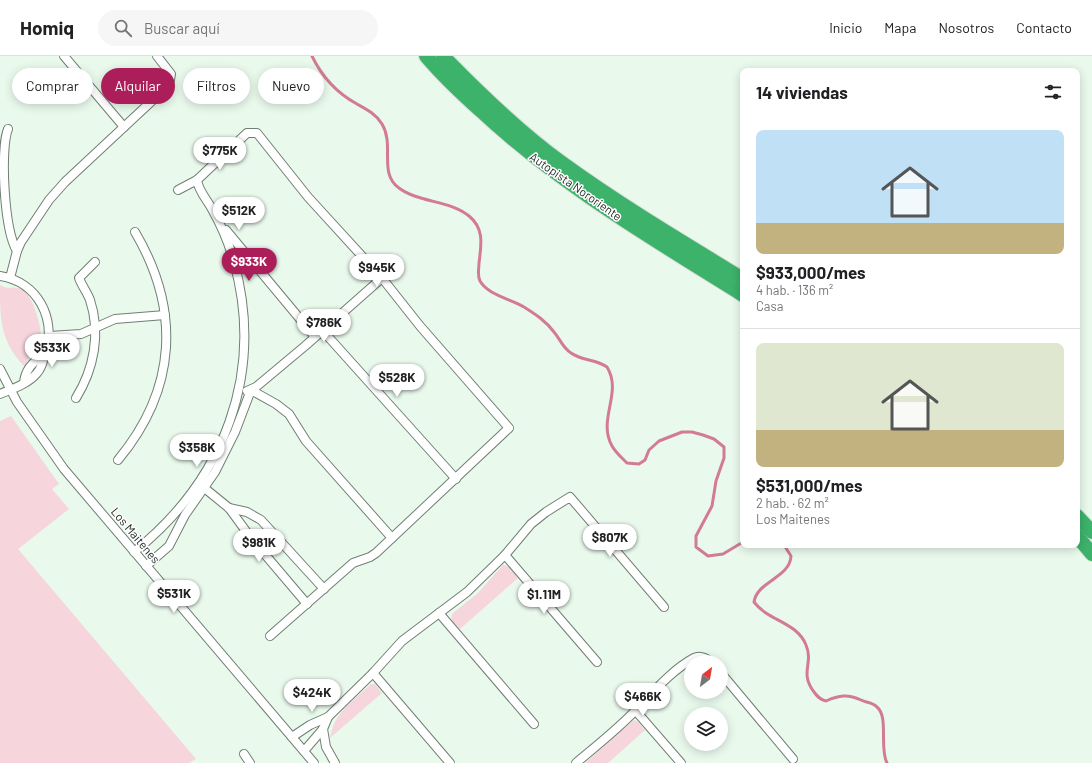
<!DOCTYPE html>
<html lang="es">
<meta charset="utf-8">
<style>
:root{--surface:#fff;--page:#f6f6f6;--text:#202124;--muted:#757577;--line:#e0e0e0;--accent:#ac1e59}
body{margin:0;font-family:Barlow,sans-serif;background:var(--page);color:var(--text);height:100vh;display:flex;flex-direction:column;font-size:15px;white-space:nowrap}
*{box-sizing:border-box;margin:0}
p{font-size:13px;color:var(--muted)}
.icon{flex:none;width:22px;height:22px;fill:none;stroke:currentColor;stroke-width:2;stroke-linecap:round;stroke-linejoin:round}
.map{position:relative;flex:1;overflow:hidden}
.details{position:absolute;left:740px;top:12px;width:340px;height:480px;display:flex;flex-direction:column;background:var(--surface);border-radius:8px;box-shadow:0 2px 10px #0003}
.details>*{flex:none}
.guide{position:absolute;left:12px;top:12px;width:380px;height:36px;display:flex;gap:8px}
.needle{width:26px;rotate:31deg}
.fabs{position:absolute;left:684px;top:599px;display:grid;gap:8px}
.fabs a{display:grid;place-items:center;width:44px;height:44px;border-radius:50%;background:var(--surface);box-shadow:0 2px 10px #0003;font-size:20px}
.price{position:absolute;translate:-50% -34px;padding:0 9px;border-radius:14px;background:#fff;color:#222;font-size:13px;line-height:26px;filter:drop-shadow(0 1px 2px #0008)}
.price::after{content:'';position:absolute;left:50%;top:24px;width:12px;height:9px;margin-left:-6px;background:inherit;clip-path:polygon(0 0,100% 0,50% 100%)}
.price.current{background:var(--accent);color:#fff}
ul{padding:0;list-style:none}
li{display:grid;align-content:center;gap:8px;height:212px;padding:0 16px}
li+li{border-top:1px solid var(--line)}
li span{display:grid;place-items:center;height:124px;border-radius:8px;color:#555}
li>.icon{margin-inline-start:auto}
span .icon{width:72px;height:72px;fill:#fffc;stroke-width:1}
li b{font-size:17px}
h2{display:flex;justify-content:space-between;align-items:center;height:48px;padding:0 16px;font-size:17px}
.pill{padding:0 14px;border-radius:18px;background:var(--surface);box-shadow:0 2px 10px #0003;font-size:14px;line-height:36px}
.pill.current{background:var(--accent);color:#fff}
header{display:flex;align-items:center;gap:24px;box-sizing:border-box;height:56px;padding:0 20px;background:var(--surface);border-bottom:1px solid var(--line)}
header strong{font-size:19px}
nav{display:flex;gap:22px;margin-inline-start:auto;font-size:14px}
.search{width:280px;height:36px;background:var(--page);display:flex;align-items:center;gap:10px;box-sizing:border-box;padding:0 14px;border-radius:22px;color:var(--muted);font-size:15px}
.map>svg:first-child{display:block}
.green{fill:#f6d5dd}
.lines{fill:none;stroke-linecap:round;stroke-linejoin:round}
.stream{stroke:#d27b93;stroke-width:3}
.street-casing{stroke:#707f74;stroke-width:10}
.highway-casing{stroke:#dcdddc;stroke-width:16}
.street{stroke:#fff;stroke-width:8}
.highway{stroke:#3cb26b;stroke-width:14}
.labels{text-anchor:middle;dominant-baseline:central;stroke-width:3;stroke-linejoin:round;paint-order:stroke}
.street-label{font-size:12px;fill:#232925;stroke:#fff}
</style>
<header>
<strong>Homiq</strong>
<div class="search"><svg class="icon" aria-label="search" viewBox="0 0 24 24"><circle cx="10" cy="10" r="6"/><path d="M15 15l6 6"/></svg>Buscar aquí</div>
<nav><a>Inicio</a><a>Mapa</a><a>Nosotros</a><a>Contacto</a></nav>
</header>
<div class="map">
<svg width="1092" height="707" viewBox="0 0 1092 707">
<rect width="100%" height="100%" fill="#e9faed"/>
<g class="green">
<path d="M0,229C8,234 11,230 18,232C35,236 42,275 42,290L30,297L25,311C0,285 0,264 0,229Z"/>
<path d="M11,360L59,428L52,433L69,453L18,493L196,703L189,707H0V365Z"/>
<path d="M503,509L508,510L518,522L460,573L451,565L452,558L478,537Z"/>
<path d="M371,628H375L382,637L330,682C335,655 352,646 371,628Z"/>
<path d="M634,664L638,666L645,674L608,707H585Z"/>
</g>
<g class="lines">
<g class="stream">
<path d="M312,0C322,21 337,37 357,48C366,53 376,58 382,68C395,89 378,117 399,132C419,147 450,144 469,160C485,173 481,190 479,207C479,213 477,219 480,225C488,239 511,243 524,251C535,258 546,265 554,276C560,283 563,292 571,297C582,305 596,303 607,311C623,337 597,363 612,390C616,397 622,402 627,407L639,408L645,404L649,394L659,385L682,376H692L703,379L714,383L724,391V402L716,425L712,450L696,480V491L708,500L723,498L743,486"/>
<path d="M784,489L791,500C790,522 757,525 754,546C768,565 797,566 806,589C814,608 799,616 814,636C817,640 820,644 826,645C839,639 848,638 861,644C867,647 872,646 877,651C889,661 879,692 887,707"/>
</g>
<g class="street-casing">
<g id="street">
<path d="M64,0L124,71"/>
<path d="M8,73C0,93 4,174 17,195"/>
<path d="M178,134L197,124L247,77H257L308,141L382,222L420,270L509,372L376,497L370,501L353,507L270,580"/>
<path d="M226,174L315,281"/>
<path d="M0,220C38,226 57,263 45,298C43,305 42,312 37,317C28,328 12,333 0,338"/>
<path d="M10,222L17,195L21,186L49,144L65,126L169,29L171,18L157,0"/>
<path d="M323,275L456,423"/>
<path d="M49,280L81,278L115,263L165,259"/>
<path d="M0,313L17,346L64,413L314,707"/>
<path d="M24,327C25,313 33,305 45,299"/>
<path d="M251,334L276,348L289,358L306,385L392,482"/>
<path d="M247,335L256,331L305,290L382,222"/>
<path d="M76,342C94,313 101,277 90,244C87,236 82,230 79,222L95,206"/>
<path d="M118,404C177,333 181,254 135,176"/>
<path d="M202,430L229,452L251,482L307,548"/>
<path d="M229,452L247,456L261,464L324,533"/>
<path d="M134,496C224,424 265,318 234,206C229,187 221,169 212,153C207,144 198,134 197,124"/>
<path d="M505,499L597,606"/>
<path d="M146,510L169,490L185,459L215,416L235,376L251,334"/>
<path d="M439,557L534,668"/>
<path d="M373,617L450,707"/>
<path d="M721,617L793,703"/>
<path d="M635,654L681,707"/>
<path d="M323,673L326,691L335,707"/>
<path d="M292,681L310,669L328,661L373,617L402,585L467,536L505,499L531,468L546,456L570,441L664,551"/>
<path d="M304,695L323,673L328,661"/>
<path d="M244,698L250,707"/>
<path d="M576,707C595,691 614,676 632,658C651,639 670,615 694,602C700,599 706,602 711,606"/>
</g>
</g>
<g class="highway-casing">
<g id="highway">
<path d="M426,0C442,19 461,37 480,54C559,128 652,182 743,239"/>
<path d="M443,0C480,38 519,76 562,107C620,149 682,186 743,223"/>
<path d="M1077,460L1092,476"/>
<path d="M1077,480L1092,498"/>
</g>
</g>
<use href="#street" class="street"/>
<use href="#highway" class="highway"/>
</g>
<g class="labels">
<g class="street-label">
<text transform="translate(576 130) rotate(35)">Autopista Nororiente</text>
<text transform="translate(136 479) rotate(50)">Los Maitenes</text>
</g>
</g>
</svg>
<div class="fabs">
<a><svg class="needle" viewBox="-14 -14 28 28"><path d="M0-13l5 13h-10z" fill="#e53935"/><path d="M0 13l5-13h-10z" fill="#757577"/></svg></a>
<a><svg class="icon" aria-label="layers" viewBox="0 0 24 24"><path d="M12 4l9 5-9 5-9-5zM3 14l9 5 9-5"/></svg></a>
</div>
<b class="price" style="left:220px;top:115px">$775K</b>
<b class="price" style="left:239px;top:175px">$512K</b>
<b class="price current" style="left:249px;top:226px">$933K</b>
<b class="price" style="left:377px;top:232px">$945K</b>
<b class="price" style="left:324px;top:287px">$786K</b>
<b class="price" style="left:52px;top:312px">$533K</b>
<b class="price" style="left:397px;top:342px">$528K</b>
<b class="price" style="left:197px;top:412px">$358K</b>
<b class="price" style="left:610px;top:502px">$807K</b>
<b class="price" style="left:259px;top:507px">$981K</b>
<b class="price" style="left:174px;top:558px">$531K</b>
<b class="price" style="left:544px;top:559px">$1.11M</b>
<b class="price" style="left:312px;top:657px">$424K</b>
<b class="price" style="left:643px;top:661px">$466K</b>
<div class="guide">
<a class="pill">Comprar</a>
<a class="pill current">Alquilar</a>
<a class="pill">Filtros</a>
<a class="pill">Nuevo</a>
</div>
<section class="details">
<h2>14 viviendas<svg class="icon" aria-label="filters" viewBox="0 0 24 24"><path d="M4 7h16M4 17h16"/><circle cx="9" cy="7" r="2"/><circle cx="15" cy="17" r="2"/></svg></h2>
<ul>
<li><span style="background:linear-gradient(#bfe0f5 75%,#c2b280 0)"><svg class="icon" aria-label="home" viewBox="0 0 24 24"><path d="M3 11l9-7 9 7M6 9v11h12V9"/></svg></span><div><b>$933,000/mes</b><p>4 hab. · 136 m²</p><p>Casa</p></div></li>
<li><span style="background:linear-gradient(#dfe7d0 70%,#c2b280 0)"><svg class="icon" aria-label="home" viewBox="0 0 24 24"><path d="M3 11l9-7 9 7M6 9v11h12V9"/></svg></span><div><b>$531,000/mes</b><p>2 hab. · 62 m²</p><p>Los Maitenes</p></div></li>
</ul>
</section>
</div>
